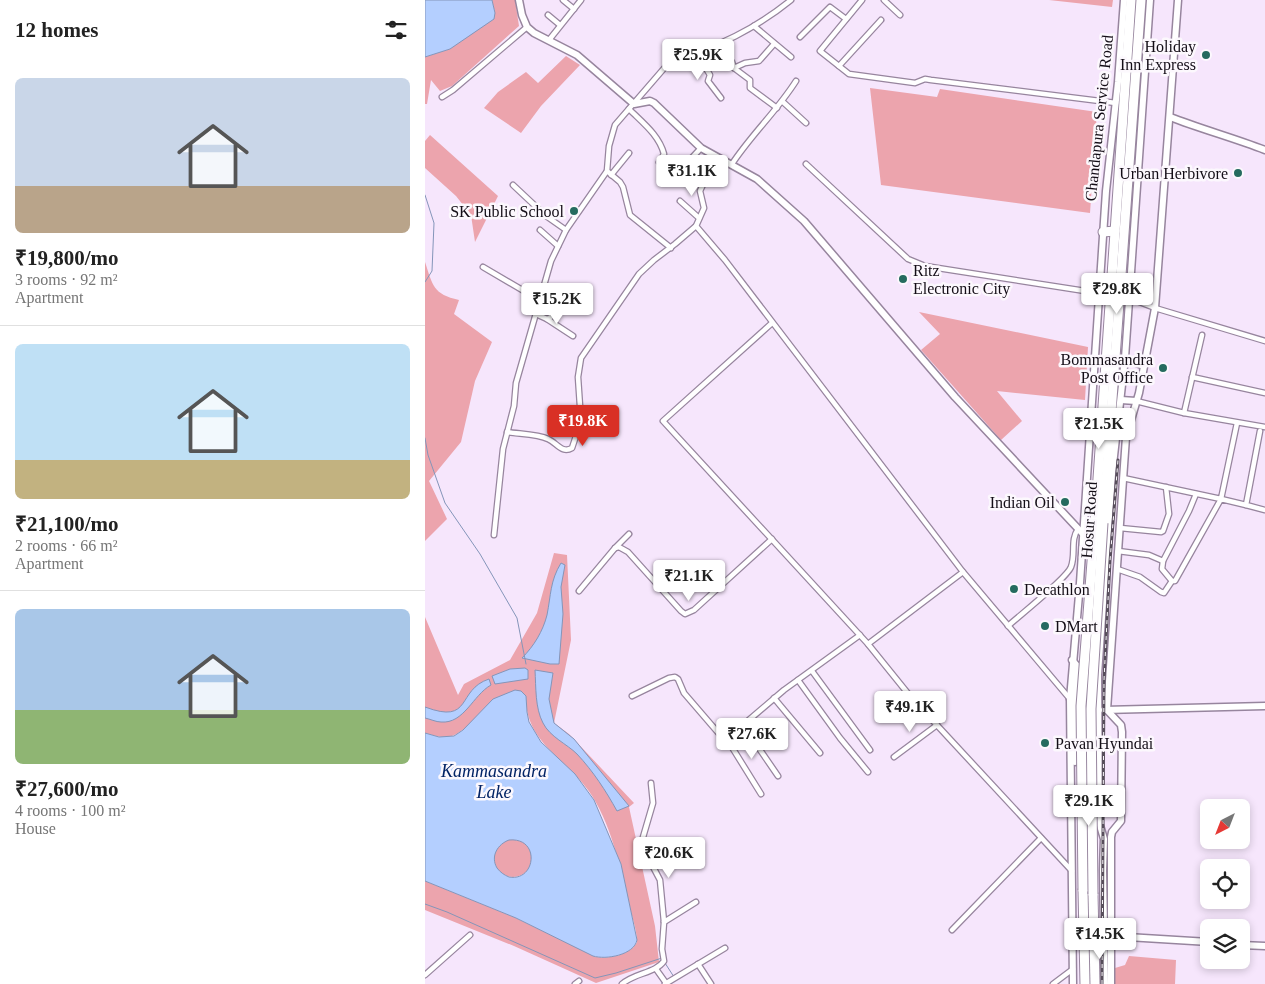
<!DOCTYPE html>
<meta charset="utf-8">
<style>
:root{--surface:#fff;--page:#f6f6f6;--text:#222;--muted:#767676;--line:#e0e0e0;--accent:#d93025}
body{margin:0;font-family:"Times New Roman",serif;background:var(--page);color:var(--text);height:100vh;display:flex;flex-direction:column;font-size:19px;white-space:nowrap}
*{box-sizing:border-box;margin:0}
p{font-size:16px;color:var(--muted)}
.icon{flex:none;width:28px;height:28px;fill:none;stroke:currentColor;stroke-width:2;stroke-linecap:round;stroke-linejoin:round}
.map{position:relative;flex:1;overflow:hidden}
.sheet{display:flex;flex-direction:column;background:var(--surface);width:425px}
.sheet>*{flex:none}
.needle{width:32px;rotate:222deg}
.controls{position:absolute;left:775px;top:799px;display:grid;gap:10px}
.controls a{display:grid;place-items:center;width:50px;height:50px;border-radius:8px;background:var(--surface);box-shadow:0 2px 8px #0003;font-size:25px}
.price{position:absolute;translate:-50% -42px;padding:0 11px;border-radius:5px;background:#fff;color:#222;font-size:16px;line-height:32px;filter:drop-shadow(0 1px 2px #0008)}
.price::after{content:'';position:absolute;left:50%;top:30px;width:15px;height:11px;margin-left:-8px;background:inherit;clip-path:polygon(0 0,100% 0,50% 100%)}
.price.on{background:var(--accent);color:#fff}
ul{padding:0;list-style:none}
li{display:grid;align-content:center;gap:10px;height:265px;padding:0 15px}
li+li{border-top:1px solid var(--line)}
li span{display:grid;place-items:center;height:155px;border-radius:8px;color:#555}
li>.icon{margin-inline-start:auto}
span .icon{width:90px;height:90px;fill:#fffc;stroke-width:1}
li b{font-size:21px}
h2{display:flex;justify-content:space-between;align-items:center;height:60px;padding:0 15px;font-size:21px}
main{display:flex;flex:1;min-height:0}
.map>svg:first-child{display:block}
.green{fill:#eca4ad}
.water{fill:#b4cfff;stroke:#8495b9;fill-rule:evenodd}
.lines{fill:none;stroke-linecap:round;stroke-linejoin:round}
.stream{stroke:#8495b9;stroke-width:1}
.street-casing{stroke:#97859e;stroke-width:7}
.secondary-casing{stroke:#97859e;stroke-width:9}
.highway-casing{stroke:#97859e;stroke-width:11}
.street{stroke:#fff;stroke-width:4.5}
.secondary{stroke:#fff;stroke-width:6}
.highway{stroke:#fff;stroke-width:9}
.rail-casing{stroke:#574e5b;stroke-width:3}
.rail{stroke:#fcf8fd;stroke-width:1;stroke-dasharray:4;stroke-linecap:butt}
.highway-bridge-casing{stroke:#97859e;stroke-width:11;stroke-linecap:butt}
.highway-bridge{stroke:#fff;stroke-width:9}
.poi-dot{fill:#256b5f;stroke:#fcf8fd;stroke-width:2}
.labels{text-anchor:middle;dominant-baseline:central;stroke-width:5;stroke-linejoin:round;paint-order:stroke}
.poi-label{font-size:16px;fill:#130d16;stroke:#fcf8fd;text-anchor:end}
.street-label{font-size:16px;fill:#130d16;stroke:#fcf8fd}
.water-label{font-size:18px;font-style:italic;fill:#022365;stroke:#fcf8fd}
</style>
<main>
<section class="sheet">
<h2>12 homes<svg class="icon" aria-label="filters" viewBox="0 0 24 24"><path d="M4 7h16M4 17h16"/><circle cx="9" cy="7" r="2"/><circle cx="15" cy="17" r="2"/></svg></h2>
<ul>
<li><span style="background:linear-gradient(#c9d6e8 70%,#b9a48a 0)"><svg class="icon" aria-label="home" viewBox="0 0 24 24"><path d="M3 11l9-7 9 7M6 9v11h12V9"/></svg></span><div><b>₹19,800/mo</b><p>3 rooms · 92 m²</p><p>Apartment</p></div></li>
<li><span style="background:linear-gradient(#bfe0f5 75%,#c2b280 0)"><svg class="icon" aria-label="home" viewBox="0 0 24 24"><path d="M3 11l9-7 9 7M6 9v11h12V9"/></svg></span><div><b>₹21,100/mo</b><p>2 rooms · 66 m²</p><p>Apartment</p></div></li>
<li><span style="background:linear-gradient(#a9c7e8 65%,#8fb573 0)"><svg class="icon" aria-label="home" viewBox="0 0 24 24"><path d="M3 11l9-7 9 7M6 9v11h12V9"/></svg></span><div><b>₹27,600/mo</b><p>4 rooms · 100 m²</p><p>House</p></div></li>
</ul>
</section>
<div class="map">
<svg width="840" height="984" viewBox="0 0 840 984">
<rect width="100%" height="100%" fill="#f6e6fc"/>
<g class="green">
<path d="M67,0H90L94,26L27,86L15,91L6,80L2,104H0V57L25,49L70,13Z"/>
<path d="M624,0H688L687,7Z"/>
<path d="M141,56L155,65L116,106L96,133L59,108L73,92L101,72L113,83Z"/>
<path d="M445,88L512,97L515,89L672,112L665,213L456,185Z"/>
<path d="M5,135L73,196L50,242L46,215L31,196L0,168V141Z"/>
<path d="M0,262C8,286 8,294 34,300L29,314L67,342L50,381L36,442L4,481L22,519L0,541Z"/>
<path d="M494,312L663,347L660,400L572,391L597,421L576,440L496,350L515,334Z"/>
<path d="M129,553L142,555L146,640L129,723L144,734L209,803L204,807L230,926L234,962L171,983L89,946L0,910V881L91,918L171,957C184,959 206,955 212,942C212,929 206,914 203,901C194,864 186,822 163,790C142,761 104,743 101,703L68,699C58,710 38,735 23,737C15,738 8,735 0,733V617L33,695L39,684L85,660L112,613Z"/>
<circle cx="88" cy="858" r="19"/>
<path d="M704,956L751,960L750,984H690V968L700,965Z"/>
</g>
<g class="water">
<path d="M0,0H67L70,13L69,19L25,49L0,57Z"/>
<path d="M136,563L140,565L136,587L138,614L134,664H125L97,658C109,646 118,631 122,615C126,595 125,581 136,563Z"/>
<path d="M100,668L103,670V679L70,684L67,676L85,669Z"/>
<path d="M110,670L128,673L124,699L129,723L149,739L204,806L192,811C181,791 168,771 152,754C142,744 125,737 118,723C110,708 111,687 110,670Z"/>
<path d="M64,679L66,685C48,695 39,724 16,722C11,722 5,719 0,718V707C48,725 31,690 64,679Z"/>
<path d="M90,690L96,691L101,696L102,712L104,722L116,742L150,774L169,800L196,864L212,940C209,955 181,960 168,956L91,918L0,881V733L14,737L29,736L38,730L68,699ZM84,840C116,837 111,882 84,877C79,875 75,872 72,868C65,856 73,844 84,840Z"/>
</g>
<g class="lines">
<g class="stream">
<path d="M0,195L9,223L7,271L0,282"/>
<path d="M0,438L3,455L20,503L55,554L92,618L101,664"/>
<path d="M0,904L22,912L170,978L191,973L237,958"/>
<path d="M240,963L249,977"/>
</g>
<g class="street-casing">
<g id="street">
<path d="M138,0L149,9"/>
<path d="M437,0L395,51L424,74L490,83L500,79L506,80L691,103"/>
<path d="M459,0L475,15"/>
<path d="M123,15L135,25"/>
<path d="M329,26L366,57"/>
<path d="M375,37L405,7L421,19"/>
<path d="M124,40L156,0"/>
<path d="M292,43L307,62L309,68L325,80V88L352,108"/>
<path d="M271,52L285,75L283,81L296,98"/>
<path d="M414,66L456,20"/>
<path d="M309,68L320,63L334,61L349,44"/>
<path d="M17,97L28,90L102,27"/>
<path d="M358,102L381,123"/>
<path d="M204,109C218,123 234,135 239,154L234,162"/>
<path d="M307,164C326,135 352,111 371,81"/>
<path d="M381,164L483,259L500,266L673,293"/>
<path d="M182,171L195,182L198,187L205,215L246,248"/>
<path d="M186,175L204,153"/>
<path d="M248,178L276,148"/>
<path d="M88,185L121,216L141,230"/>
<path d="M255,201L274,218"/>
<path d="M271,226L300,260L538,572L645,699"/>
<path d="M115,230L133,246"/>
<path d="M58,267L116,301"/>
<path d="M704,298L730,308L840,341"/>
<path d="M111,314L122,319L125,318L135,297"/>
<path d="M122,319L148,336"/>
<path d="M347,323L238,421L443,644L485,696L647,871"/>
<path d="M767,377L840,393"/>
<path d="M711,401L759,413L840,427"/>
<path d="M759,413L777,335"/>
<path d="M835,431L821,505L840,510"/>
<path d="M82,432C94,434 113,434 123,439C132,443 137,454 147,448L156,421L153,377L156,358L214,274L229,260L250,244L271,226L279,208L275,191L282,176"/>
<path d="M698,478L796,499L812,423"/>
<path d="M771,494L764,511L738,561L737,569L747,581H750L796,499L821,505"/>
<path d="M695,528L736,532L738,531L744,514L741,487"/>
<path d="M69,535L78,449L89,406L91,383L126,261L141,230L182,171L184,146L190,125L248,58C289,51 334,26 366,0"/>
<path d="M190,548L194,547L203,552L256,611L260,614L269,610L347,539"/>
<path d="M693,551L724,555L738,561"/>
<path d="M692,569L715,577L736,592L739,593L747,581"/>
<path d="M154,591L190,548L204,534"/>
<path d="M583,626C594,616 642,578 646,567C651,554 645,540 653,529"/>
<path d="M443,644L538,572"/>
<path d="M387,671L445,750"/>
<path d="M373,680L415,738L443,772"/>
<path d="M207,696L244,678L250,677L253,679L259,693L296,736H300L318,725L359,690L435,635"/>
<path d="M349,698L395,753"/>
<path d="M318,725L353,776"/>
<path d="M300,736L336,794"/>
<path d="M469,757L512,725"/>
<path d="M239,922L271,902"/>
<path d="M527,930L616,838"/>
<path d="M273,964L286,984"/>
<path d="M231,969L241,983"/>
<path d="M0,975L45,935"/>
<path d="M150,984L154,981"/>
<path d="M197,984C209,973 231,973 239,961L237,949L239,922L235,880L216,844L228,803L226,783"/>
<path d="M240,984L300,948"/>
<path d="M628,984L648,969"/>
</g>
</g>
<g class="secondary-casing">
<g id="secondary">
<path d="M94,0L97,15L102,27L109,33L152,55L209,104L225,101L229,103L276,148L332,179L379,221L530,397L658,534"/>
<path d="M745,117C776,129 809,138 840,150"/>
<path d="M700,358L719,366"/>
<path d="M696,400L711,401"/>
<path d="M647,660L653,667L650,700V762"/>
<path d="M645,699L669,707"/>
<path d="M679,710L840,706"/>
<path d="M686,936L784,942"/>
<path d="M816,945L840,946"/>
<path d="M648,984L645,699L655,583L681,191L693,82L699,0"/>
<path d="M680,984L678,871L679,839L674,822L673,675L687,474L700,358L725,0"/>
<path d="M686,984V837L687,832L696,821L697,732L696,725L682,710L701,437L714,393L730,308L753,0"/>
</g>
</g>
<g class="highway-casing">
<g id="highway">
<path d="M678,232L690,231"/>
<path d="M670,522L706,0"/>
<path d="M678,523L716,0"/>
<path d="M658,890L660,984"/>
<path d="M668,894L670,984"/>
</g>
</g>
<use href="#street" class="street"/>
<use href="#secondary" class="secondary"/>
<use href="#highway" class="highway"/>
<g class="rail-casing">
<path id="rail" d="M677,984L679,680L685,561L693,460"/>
</g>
<use href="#rail" class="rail"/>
<g class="highway-bridge-casing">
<g id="highway-bridge">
<path d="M658,890L656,706L670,522"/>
<path d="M668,894L666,709L678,523"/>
</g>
</g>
<use href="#highway-bridge" class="highway-bridge"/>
</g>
<g class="poi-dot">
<circle cx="781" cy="55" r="5"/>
<circle cx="813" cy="173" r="5"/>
<circle cx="149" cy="211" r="5"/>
<circle cx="478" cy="279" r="5"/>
<circle cx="738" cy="368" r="5"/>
<circle cx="640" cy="502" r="5"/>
<circle cx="589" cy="589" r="5"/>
<circle cx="620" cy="626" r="5"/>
<circle cx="620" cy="743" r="5"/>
</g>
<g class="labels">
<g class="poi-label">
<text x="771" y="46">Holiday<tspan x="771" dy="18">Inn Express</tspan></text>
<text x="803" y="173">Urban Herbivore</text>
<text x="139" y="211">SK Public School</text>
<text x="488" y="270" text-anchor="start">Ritz<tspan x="488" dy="18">Electronic City</tspan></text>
<text x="728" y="359">Bommasandra<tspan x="728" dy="18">Post Office</tspan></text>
<text x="630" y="502">Indian Oil</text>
<text x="599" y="589" text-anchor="start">Decathlon</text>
<text x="630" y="626" text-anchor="start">DMart</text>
<text x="630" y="743" text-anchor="start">Pavan Hyundai</text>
</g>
<g class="street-label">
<text transform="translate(674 118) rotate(-84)">Chandapura Service Road</text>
<text transform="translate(664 520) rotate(-86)">Hosur Road</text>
</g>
<g class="water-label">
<text x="69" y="771">Kammasandra<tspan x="69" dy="21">Lake</tspan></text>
</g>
</g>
</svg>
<div class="controls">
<a><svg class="needle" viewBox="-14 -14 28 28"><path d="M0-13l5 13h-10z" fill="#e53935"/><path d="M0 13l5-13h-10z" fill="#767676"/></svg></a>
<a><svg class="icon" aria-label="locate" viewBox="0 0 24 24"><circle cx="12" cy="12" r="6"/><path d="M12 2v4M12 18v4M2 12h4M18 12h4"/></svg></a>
<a><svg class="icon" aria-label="layers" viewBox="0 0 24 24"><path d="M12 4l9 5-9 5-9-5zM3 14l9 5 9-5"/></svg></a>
</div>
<b class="price" style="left:273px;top:81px">₹25.9K</b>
<b class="price" style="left:267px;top:197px">₹31.1K</b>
<b class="price" style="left:692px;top:315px">₹29.8K</b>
<b class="price" style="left:132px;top:325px">₹15.2K</b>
<b class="price on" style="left:158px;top:447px">₹19.8K</b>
<b class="price" style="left:674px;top:450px">₹21.5K</b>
<b class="price" style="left:264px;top:602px">₹21.1K</b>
<b class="price" style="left:485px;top:733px">₹49.1K</b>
<b class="price" style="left:327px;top:760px">₹27.6K</b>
<b class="price" style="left:664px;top:827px">₹29.1K</b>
<b class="price" style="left:244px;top:879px">₹20.6K</b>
<b class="price" style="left:675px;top:960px">₹14.5K</b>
</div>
</main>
